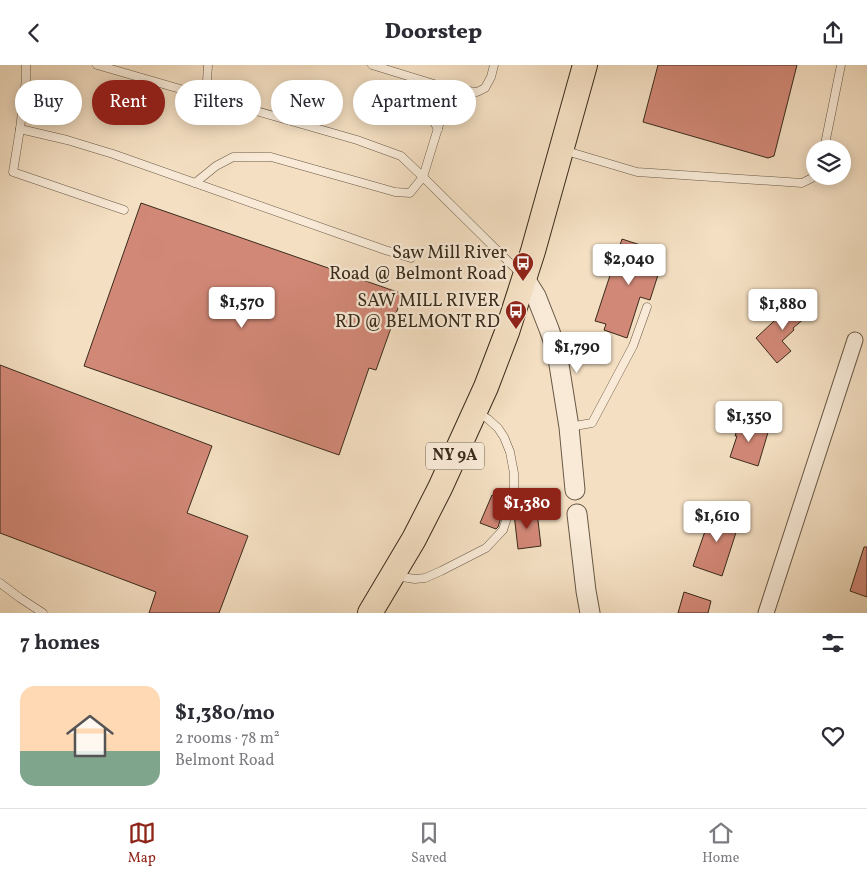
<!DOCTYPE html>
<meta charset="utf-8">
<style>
:root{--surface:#fff;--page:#f7f7f7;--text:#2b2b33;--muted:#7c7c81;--line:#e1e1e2;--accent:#8f2418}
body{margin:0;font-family:Vollkorn,serif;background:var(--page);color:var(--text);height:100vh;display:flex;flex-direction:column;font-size:19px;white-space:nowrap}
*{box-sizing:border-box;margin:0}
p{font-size:16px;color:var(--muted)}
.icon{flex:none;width:28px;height:28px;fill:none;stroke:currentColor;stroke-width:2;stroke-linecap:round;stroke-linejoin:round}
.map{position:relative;height:548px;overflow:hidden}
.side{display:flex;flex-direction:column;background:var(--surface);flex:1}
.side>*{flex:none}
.banner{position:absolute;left:15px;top:15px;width:500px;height:45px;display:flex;gap:10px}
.buttons{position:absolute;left:806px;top:75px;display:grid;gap:10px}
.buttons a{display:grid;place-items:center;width:45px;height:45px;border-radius:50%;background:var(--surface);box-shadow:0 2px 12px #0003;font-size:25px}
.price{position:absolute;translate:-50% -42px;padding:0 11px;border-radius:5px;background:#fff;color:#222;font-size:16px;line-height:32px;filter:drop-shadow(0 1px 2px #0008)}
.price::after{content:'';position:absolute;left:50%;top:30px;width:15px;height:11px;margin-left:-8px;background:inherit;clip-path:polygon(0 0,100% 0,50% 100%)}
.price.active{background:var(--accent);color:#fff}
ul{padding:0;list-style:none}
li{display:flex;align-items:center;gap:15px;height:125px;padding:0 20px}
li+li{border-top:1px solid var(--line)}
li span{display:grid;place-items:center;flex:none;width:140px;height:100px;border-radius:15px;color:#555}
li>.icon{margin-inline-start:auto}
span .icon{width:60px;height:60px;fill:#fffc;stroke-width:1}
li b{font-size:21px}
h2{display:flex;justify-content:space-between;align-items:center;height:60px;padding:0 20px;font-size:21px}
.chip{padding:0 18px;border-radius:22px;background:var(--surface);box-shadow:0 2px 12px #0003;font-size:18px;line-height:45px}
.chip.active{background:var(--accent);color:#fff}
header{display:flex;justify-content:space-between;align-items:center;height:65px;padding:0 20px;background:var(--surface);font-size:22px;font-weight:800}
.tabs{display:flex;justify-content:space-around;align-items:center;height:70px;border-top:1px solid var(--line);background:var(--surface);font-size:14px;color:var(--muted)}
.tabs a{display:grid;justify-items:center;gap:2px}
.tabs .active{color:var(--accent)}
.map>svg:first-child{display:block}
.building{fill:#d28877;stroke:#392b1b}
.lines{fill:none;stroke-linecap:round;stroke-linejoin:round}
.service-casing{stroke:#685845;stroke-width:9}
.minor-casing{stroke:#685845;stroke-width:17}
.tertiary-casing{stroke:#685845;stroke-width:21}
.primary-casing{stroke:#392b1b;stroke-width:26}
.service{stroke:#f8ead7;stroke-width:8}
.minor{stroke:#f8ead7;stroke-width:15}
.tertiary{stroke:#f8ead7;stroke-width:19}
.primary{stroke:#f4dfc2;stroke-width:24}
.labels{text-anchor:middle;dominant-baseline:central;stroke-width:4.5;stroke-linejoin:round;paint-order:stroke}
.shield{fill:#f8ead7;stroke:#726453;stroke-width:1}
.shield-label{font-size:16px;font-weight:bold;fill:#392b1b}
.poi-label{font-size:18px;fill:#392b1b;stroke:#f8ead7;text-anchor:end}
</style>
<header><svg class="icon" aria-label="back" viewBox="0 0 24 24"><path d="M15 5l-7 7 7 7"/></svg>Doorstep<svg class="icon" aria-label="share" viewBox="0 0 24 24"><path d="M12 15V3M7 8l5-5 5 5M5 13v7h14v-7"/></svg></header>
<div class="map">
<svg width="867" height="548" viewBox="0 0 867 548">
<rect width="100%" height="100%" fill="#f4dfc2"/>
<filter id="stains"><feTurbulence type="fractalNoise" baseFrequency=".004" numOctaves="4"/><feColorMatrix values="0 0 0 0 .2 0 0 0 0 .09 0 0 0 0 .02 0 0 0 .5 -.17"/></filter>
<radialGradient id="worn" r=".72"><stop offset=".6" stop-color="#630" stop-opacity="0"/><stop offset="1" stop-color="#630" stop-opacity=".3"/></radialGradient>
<g class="building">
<path d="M658,0H797L774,91L768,93L643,57Z"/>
<path d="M141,138L403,229L376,305L369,303L339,390L84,301Z"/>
<path d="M622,174L665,188L650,235L640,232L627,273L604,265L606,259L595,256Z"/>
<path d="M800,234L811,248L793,263L794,265L782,276L791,286L777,298L756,273L790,241L791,242Z"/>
<path d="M0,300L212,381L187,448L248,471L219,548H149L156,527L0,468Z"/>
<path d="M740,355L769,364L758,401L730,392L737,371H735Z"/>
<path d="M492,430L506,436L498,462L496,464L480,458Z"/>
<path d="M712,446L740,455L722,511L693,501Z"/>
<path d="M537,447L541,481L518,484L514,449Z"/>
<path d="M864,482H867V532L850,526Z"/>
<path d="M684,527L711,536L708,548H678Z"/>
</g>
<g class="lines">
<g class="service-casing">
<g id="service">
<path d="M26,0V14L20,64L67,75L113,89L385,185L411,193"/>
<path d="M97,0L357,75L401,91L423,112L521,209"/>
<path d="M372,0L450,24L477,27L485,23L491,12L494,0"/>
<path d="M206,32L208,0"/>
<path d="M395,32L425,41L438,64"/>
<path d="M20,64L13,107L124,145"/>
<path d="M824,84L841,0"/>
<path d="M563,85L637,107L802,118L812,113L815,108"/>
<path d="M195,118L216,101L233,92H271L395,127L410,128L423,112L450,24"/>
<path d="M569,362L592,358L633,281L647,242"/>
<path d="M395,511L415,514L425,513L441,506L486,483L503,465L514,431V408L510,387L504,372L498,363L488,354L477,347"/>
<path d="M0,518L20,533L43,548"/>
</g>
</g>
<g class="minor-casing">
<path id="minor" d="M766,548L855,275"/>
</g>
<g class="tertiary-casing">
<g id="tertiary">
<path d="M524,212L536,231L549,264L557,287L569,362L575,425"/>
<path d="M577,449L586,526L590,548"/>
</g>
</g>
<g class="primary-casing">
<path id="primary" d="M370,548L414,474L440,423L486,322L507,267L533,186L585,0"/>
</g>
<use href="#service" class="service"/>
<use href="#minor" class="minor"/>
<use href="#tertiary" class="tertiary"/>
<use href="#primary" class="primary"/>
</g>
<defs>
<g id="bus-pin" transform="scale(1.125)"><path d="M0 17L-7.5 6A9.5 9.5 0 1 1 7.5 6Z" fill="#8f2418" stroke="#f8ead7"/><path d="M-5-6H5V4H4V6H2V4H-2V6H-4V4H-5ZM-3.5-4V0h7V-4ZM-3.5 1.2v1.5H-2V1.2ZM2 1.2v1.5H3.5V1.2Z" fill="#fff"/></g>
</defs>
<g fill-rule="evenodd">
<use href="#bus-pin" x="523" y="198"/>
<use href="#bus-pin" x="516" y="246"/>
</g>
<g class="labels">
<rect class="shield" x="426" y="377.5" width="58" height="27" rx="4"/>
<g class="shield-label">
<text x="455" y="391">NY 9A</text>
</g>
<g class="poi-label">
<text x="507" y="188">Saw Mill River<tspan x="507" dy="21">Road @ Belmont Road</tspan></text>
<text x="500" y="236">SAW MILL RIVER<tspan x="500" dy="21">RD @ BELMONT RD</tspan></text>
</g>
</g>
<rect width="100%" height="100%" filter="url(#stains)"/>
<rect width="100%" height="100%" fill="url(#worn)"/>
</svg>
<div class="buttons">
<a><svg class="icon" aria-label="layers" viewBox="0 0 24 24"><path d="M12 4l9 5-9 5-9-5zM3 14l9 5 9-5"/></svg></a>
</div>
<b class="price" style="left:629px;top:221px">$2,040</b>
<b class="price" style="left:242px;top:264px">$1,570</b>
<b class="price" style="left:783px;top:266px">$1,880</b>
<b class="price" style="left:577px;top:309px">$1,790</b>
<b class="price" style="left:749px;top:378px">$1,350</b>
<b class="price active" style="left:527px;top:465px">$1,380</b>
<b class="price" style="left:717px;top:478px">$1,610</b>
<div class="banner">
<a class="chip">Buy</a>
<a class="chip active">Rent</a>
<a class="chip">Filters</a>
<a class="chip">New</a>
<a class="chip">Apartment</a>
</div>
</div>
<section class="side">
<h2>7 homes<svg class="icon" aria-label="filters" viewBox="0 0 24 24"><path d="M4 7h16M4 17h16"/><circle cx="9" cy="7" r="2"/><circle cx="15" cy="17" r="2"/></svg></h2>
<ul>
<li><span style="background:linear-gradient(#ffd9b3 65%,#7fa58c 0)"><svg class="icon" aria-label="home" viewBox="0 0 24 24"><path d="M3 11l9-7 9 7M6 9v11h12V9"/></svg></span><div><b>$1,380/mo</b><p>2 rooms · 78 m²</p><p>Belmont Road</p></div><svg class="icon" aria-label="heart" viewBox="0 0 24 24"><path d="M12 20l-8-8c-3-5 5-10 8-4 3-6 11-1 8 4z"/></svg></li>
</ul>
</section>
<nav class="tabs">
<a class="active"><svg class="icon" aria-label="map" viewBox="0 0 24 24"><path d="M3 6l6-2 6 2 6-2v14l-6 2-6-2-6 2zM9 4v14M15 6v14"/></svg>Map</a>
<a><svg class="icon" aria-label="saved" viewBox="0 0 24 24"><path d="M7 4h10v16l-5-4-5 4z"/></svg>Saved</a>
<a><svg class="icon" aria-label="home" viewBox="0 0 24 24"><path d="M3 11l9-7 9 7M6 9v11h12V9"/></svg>Home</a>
</nav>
